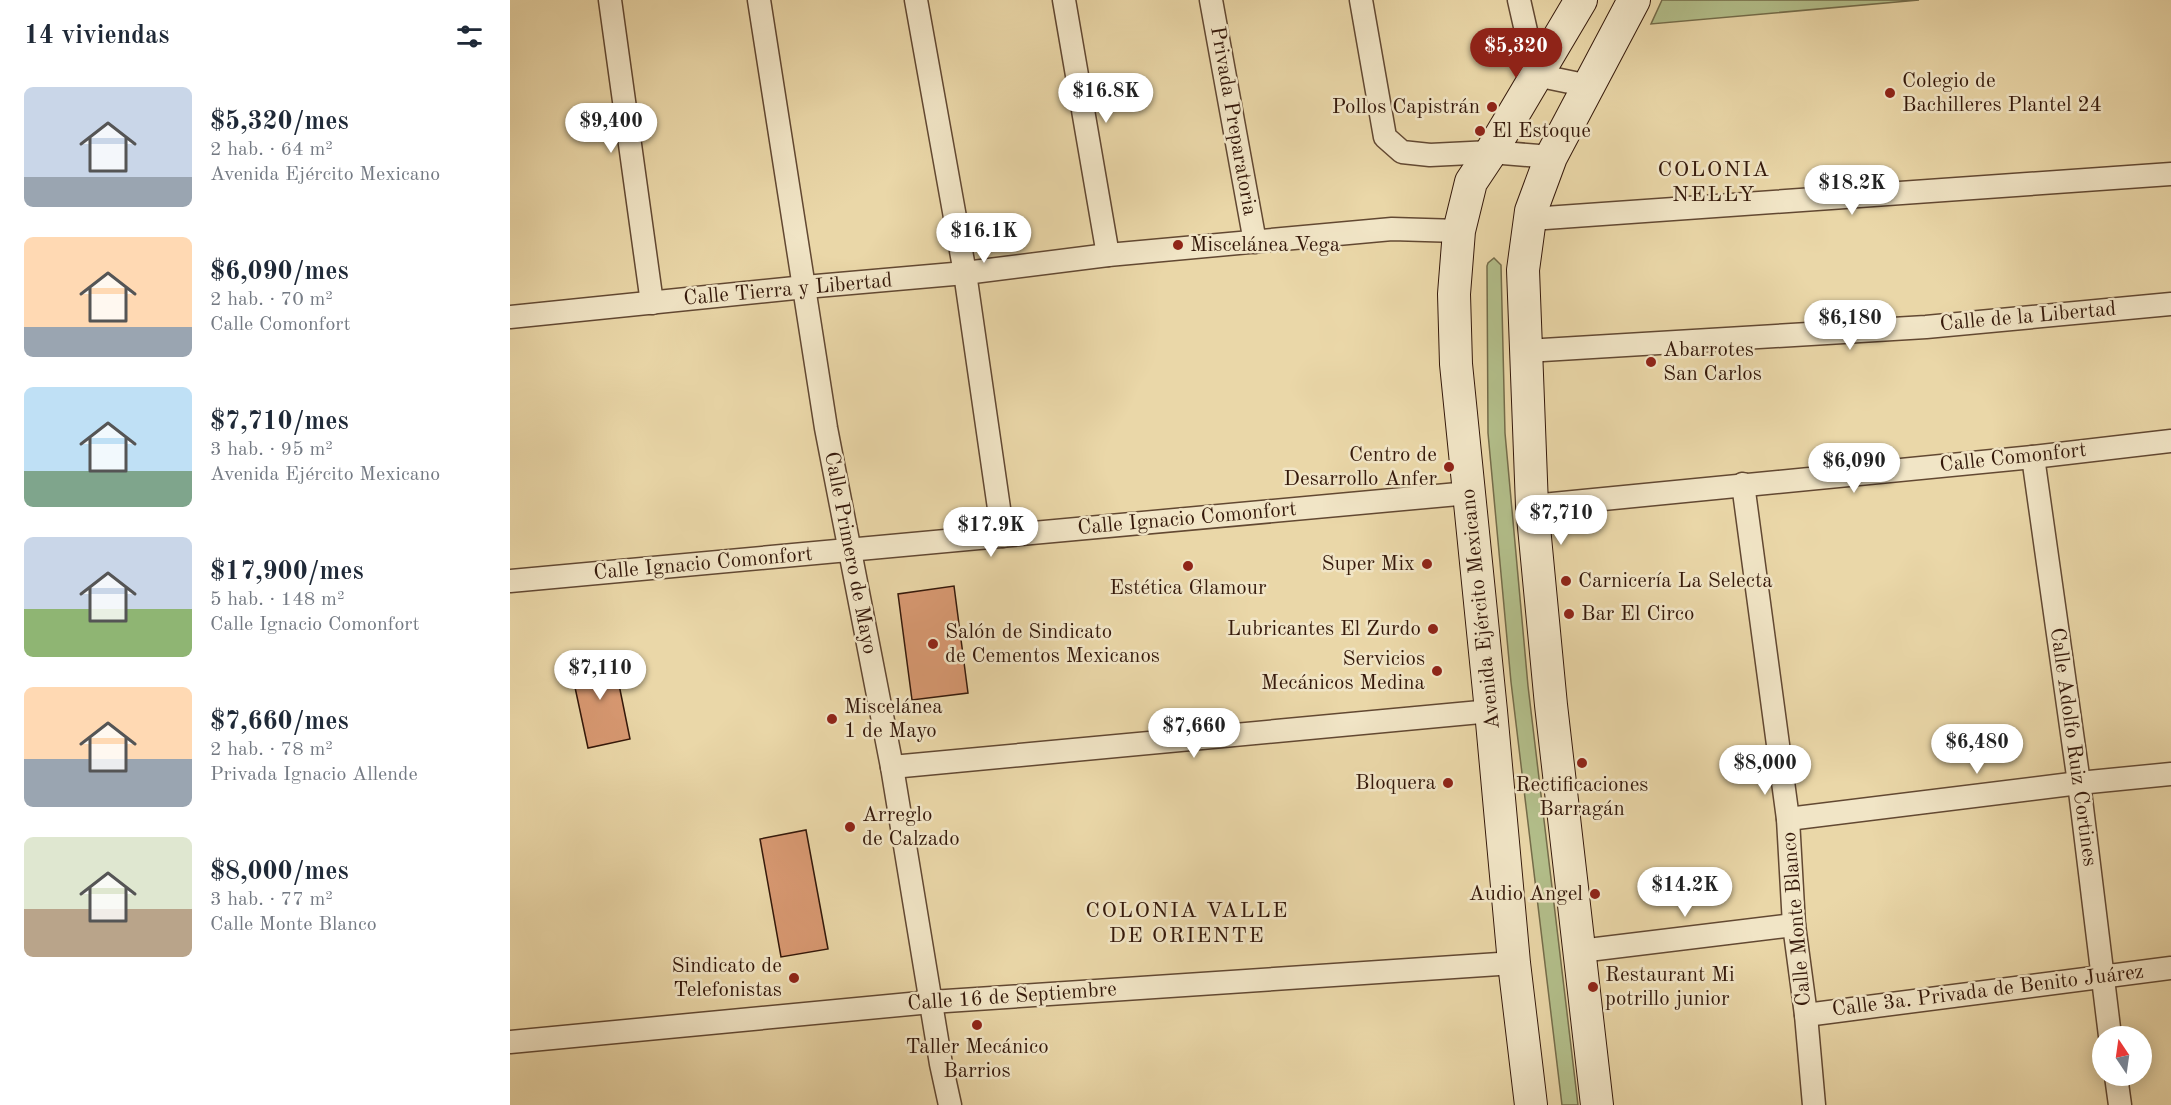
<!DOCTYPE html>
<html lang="es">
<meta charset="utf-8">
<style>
:root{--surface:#fff;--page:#f2f2f3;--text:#1f2937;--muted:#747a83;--accent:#8f2418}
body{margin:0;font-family:"Old Standard TT",serif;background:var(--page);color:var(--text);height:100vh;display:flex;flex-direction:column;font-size:22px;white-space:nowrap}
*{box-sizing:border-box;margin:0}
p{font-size:20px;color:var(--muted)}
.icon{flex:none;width:33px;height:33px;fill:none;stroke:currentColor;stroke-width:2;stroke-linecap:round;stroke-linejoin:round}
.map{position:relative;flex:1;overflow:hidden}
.side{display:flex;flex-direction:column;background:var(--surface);width:510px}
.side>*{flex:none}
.needle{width:39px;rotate:347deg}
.buttons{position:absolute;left:1582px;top:1026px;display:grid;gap:12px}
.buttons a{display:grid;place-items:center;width:60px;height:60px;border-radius:50%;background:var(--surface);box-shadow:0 3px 15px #0003;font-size:30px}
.price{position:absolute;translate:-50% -51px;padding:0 14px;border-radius:21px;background:#fff;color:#222;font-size:20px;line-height:39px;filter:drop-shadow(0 2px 3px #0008)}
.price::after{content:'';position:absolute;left:50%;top:36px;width:18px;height:14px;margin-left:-9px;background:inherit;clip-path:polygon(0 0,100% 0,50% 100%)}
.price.current{background:var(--accent);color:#fff}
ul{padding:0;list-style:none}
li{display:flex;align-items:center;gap:18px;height:150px;padding:0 24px}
li span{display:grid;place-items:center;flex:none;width:168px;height:120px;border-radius:9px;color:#555}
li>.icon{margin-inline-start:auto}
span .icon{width:72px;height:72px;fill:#fffc;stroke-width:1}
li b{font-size:26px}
h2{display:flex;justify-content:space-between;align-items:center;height:72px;padding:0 24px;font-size:26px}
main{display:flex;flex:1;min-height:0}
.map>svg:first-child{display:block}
.green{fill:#b3bf8b;stroke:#746c4a;stroke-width:1.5}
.building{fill:#d89972;stroke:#34180a;stroke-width:1.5}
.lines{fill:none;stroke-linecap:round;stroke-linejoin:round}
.street-casing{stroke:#624832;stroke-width:25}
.secondary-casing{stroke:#34180a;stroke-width:34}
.street{stroke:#f1e5c6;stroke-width:22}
.secondary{stroke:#f1e5c6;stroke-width:32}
.poi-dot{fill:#8f2418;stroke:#f1e5c6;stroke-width:2}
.labels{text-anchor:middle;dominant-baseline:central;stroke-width:5;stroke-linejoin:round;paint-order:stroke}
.poi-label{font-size:21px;fill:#34180a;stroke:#f1e5c6;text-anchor:start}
.street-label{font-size:21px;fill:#34180a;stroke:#f1e5c6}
.neighbourhood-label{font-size:22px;letter-spacing:1.5px;fill:#34180a;stroke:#f1e5c6}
</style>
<main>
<section class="side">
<h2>14 viviendas<svg class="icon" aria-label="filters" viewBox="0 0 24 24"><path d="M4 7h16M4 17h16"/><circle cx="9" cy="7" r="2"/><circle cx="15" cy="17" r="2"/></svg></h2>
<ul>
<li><span style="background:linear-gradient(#c9d6e8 75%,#9aa5b1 0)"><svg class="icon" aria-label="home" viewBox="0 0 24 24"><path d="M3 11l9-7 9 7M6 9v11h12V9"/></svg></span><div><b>$5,320/mes</b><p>2 hab. · 64 m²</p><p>Avenida Ejército Mexicano</p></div></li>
<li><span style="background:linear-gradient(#ffd9b3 75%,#9aa5b1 0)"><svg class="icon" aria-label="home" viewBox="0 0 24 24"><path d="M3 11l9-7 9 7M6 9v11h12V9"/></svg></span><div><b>$6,090/mes</b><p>2 hab. · 70 m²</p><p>Calle Comonfort</p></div></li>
<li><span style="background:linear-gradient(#bfe0f5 70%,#7fa58c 0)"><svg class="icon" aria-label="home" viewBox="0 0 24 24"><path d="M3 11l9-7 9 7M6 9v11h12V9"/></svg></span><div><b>$7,710/mes</b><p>3 hab. · 95 m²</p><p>Avenida Ejército Mexicano</p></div></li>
<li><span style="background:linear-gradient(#c9d6e8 60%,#8fb573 0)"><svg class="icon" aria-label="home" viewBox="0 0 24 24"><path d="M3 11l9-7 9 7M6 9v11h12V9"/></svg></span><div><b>$17,900/mes</b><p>5 hab. · 148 m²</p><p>Calle Ignacio Comonfort</p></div></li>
<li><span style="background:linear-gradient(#ffd9b3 60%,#9aa5b1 0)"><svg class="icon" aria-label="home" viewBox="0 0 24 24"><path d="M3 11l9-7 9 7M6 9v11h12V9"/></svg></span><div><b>$7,660/mes</b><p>2 hab. · 78 m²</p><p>Privada Ignacio Allende</p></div></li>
<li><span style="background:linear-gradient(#dfe7d0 60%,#b9a48a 0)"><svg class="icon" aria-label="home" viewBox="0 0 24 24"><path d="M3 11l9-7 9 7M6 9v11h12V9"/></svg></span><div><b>$8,000/mes</b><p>3 hab. · 77 m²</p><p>Calle Monte Blanco</p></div></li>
</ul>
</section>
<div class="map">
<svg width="1661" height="1105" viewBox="0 0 1661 1105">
<rect width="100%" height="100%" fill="#ead7a8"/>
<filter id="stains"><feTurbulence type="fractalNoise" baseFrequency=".00333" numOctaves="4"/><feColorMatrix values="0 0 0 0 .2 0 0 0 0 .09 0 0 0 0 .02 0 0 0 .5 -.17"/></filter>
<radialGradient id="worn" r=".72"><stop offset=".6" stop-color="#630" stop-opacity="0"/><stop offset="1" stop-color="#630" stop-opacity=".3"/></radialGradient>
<g class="green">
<path d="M1152,0H1409L1141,24Z"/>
<path d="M984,258L991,265L995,433L1018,686L1068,1105H1052L1001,682L978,433L977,266L978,263Z"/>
</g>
<g class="building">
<path d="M444,586L458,693L402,700L388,594Z"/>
<path d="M103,655L120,739L78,748L60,664Z"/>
<path d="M296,830L318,949L271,957L250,839Z"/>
</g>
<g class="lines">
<g class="street-casing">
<g id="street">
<path d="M100,0L142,303"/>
<path d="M249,0L316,428L382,767L431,1064L440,1105"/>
<path d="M406,0L455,273L493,536"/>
<path d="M554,0L598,255"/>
<path d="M701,0L745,242"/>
<path d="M851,0L875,137L892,152L920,155L981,152L1041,157"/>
<path d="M1009,0L1026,75L1079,86"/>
<path d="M1021,219L1661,174"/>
<path d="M0,317L295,287L455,273L598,255L882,229L949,231"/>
<path d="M1016,351L1416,327L1661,304"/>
<path d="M1523,457L1569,783L1600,1036"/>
<path d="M1233,484L1278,819L1284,925L1296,1015L1304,1105"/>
<path d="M1022,506L1523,457L1661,441"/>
<path d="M0,581L959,493"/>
<path d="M382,767L981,711"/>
<path d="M1278,819L1569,783L1661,774"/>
<path d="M1070,951L1284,925"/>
<path d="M1296,1015L1661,968"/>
<path d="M0,1042L421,1002L1004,963"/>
<path d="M1606,1076L1610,1105"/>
</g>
</g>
<g class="secondary-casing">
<g id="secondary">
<path d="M1021,1105L1004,963L981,711L946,364L944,294L949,231L961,182L981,152L1071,0"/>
<path d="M1087,1105L1041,705L1022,506L1013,270L1021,211L1041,157L1124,0"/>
</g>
</g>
<use href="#street" class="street"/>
<use href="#secondary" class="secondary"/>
</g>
<g class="poi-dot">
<circle cx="1380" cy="93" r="6"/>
<circle cx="982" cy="107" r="6"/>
<circle cx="970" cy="131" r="6"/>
<circle cx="668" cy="245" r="6"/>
<circle cx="1141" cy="362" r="6"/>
<circle cx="939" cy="467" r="6"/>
<circle cx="917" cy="564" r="6"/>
<circle cx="678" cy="566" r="6"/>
<circle cx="1056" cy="581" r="6"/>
<circle cx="1059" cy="614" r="6"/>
<circle cx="923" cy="629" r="6"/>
<circle cx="423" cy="644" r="6"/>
<circle cx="927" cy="671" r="6"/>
<circle cx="322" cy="719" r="6"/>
<circle cx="1072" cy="763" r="6"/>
<circle cx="938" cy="783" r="6"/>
<circle cx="340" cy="827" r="6"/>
<circle cx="1085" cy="894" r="6"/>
<circle cx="284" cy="978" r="6"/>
<circle cx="1083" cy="987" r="6"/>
<circle cx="467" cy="1025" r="6"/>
</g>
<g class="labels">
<g class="poi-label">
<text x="1392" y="81">Colegio de<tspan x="1392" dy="24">Bachilleres Plantel 24</tspan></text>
<text x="970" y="107" text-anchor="end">Pollos Capistrán</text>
<text x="982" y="131">El Estoque</text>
<text x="680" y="245">Miscelánea Vega</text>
<text x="1153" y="350">Abarrotes<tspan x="1153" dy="24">San Carlos</tspan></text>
<text x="927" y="455" text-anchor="end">Centro de<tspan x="927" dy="24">Desarrollo Anfer</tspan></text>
<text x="905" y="564" text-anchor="end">Super Mix</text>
<text x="1068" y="581">Carnicería La Selecta</text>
<text x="678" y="588" text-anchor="middle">Estética Glamour</text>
<text x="1071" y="614">Bar El Circo</text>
<text x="911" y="629" text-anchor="end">Lubricantes El Zurdo</text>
<text x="435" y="632">Salón de Sindicato<tspan x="435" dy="24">de Cementos Mexicanos</tspan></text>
<text x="915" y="659" text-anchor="end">Servicios<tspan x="915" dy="24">Mecánicos Medina</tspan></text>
<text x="334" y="707">Miscelánea<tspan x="334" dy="24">1 de Mayo</tspan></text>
<text x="926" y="783" text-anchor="end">Bloquera</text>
<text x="1072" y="785" text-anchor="middle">Rectificaciones<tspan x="1072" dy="24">Barragán</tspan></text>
<text x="352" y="815">Arreglo<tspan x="352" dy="24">de Calzado</tspan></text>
<text x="1073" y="894" text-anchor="end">Audio Angel</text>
<text x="272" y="966" text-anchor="end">Sindicato de<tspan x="272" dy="24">Telefonistas</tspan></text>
<text x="1095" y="975">Restaurant Mi<tspan x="1095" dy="24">potrillo junior</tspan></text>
<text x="467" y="1047" text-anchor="middle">Taller Mecánico<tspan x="467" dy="24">Barrios</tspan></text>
</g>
<g class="street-label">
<text transform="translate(723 121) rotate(80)">Privada Preparatoria</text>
<text transform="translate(278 290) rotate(-5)">Calle Tierra y Libertad</text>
<text transform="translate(1518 317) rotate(-5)">Calle de la Libertad</text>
<text transform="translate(1503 458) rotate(-6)">Calle Comonfort</text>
<text transform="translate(677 519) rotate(-5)">Calle Ignacio Comonfort</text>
<text transform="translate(340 553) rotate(79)">Calle Primero de Mayo</text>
<text transform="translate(193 564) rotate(-5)">Calle Ignacio Comonfort</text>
<text transform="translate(971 609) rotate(-96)">Avenida Ejército Mexicano</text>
<text transform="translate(1563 747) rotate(82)">Calle Adolfo Ruiz Cortines</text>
<text transform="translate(1287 919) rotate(-95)">Calle Monte Blanco</text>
<text transform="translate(1478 991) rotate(-7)">Calle 3a. Privada de Benito Juárez</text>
<text transform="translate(502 997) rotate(-4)">Calle 16 de Septiembre</text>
</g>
<g class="neighbourhood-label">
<text x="1204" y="170">COLONIA<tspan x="1204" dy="25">NELLY</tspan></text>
<text x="677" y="911">COLONIA VALLE<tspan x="677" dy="25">DE ORIENTE</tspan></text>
</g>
</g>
<rect width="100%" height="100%" filter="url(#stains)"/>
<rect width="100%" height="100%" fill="url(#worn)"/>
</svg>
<div class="buttons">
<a><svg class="needle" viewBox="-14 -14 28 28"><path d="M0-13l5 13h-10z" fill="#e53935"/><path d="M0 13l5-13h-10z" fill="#747a83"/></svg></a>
</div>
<b class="price current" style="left:1006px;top:79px">$5,320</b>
<b class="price" style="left:596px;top:124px">$16.8K</b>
<b class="price" style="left:101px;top:154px">$9,400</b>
<b class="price" style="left:1342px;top:216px">$18.2K</b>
<b class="price" style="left:474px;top:264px">$16.1K</b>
<b class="price" style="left:1340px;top:351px">$6,180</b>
<b class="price" style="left:1344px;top:494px">$6,090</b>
<b class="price" style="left:1051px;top:546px">$7,710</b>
<b class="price" style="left:481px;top:558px">$17.9K</b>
<b class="price" style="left:90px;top:701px">$7,110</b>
<b class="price" style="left:684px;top:759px">$7,660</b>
<b class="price" style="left:1467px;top:775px">$6,480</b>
<b class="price" style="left:1255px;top:796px">$8,000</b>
<b class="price" style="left:1175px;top:918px">$14.2K</b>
</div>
</main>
